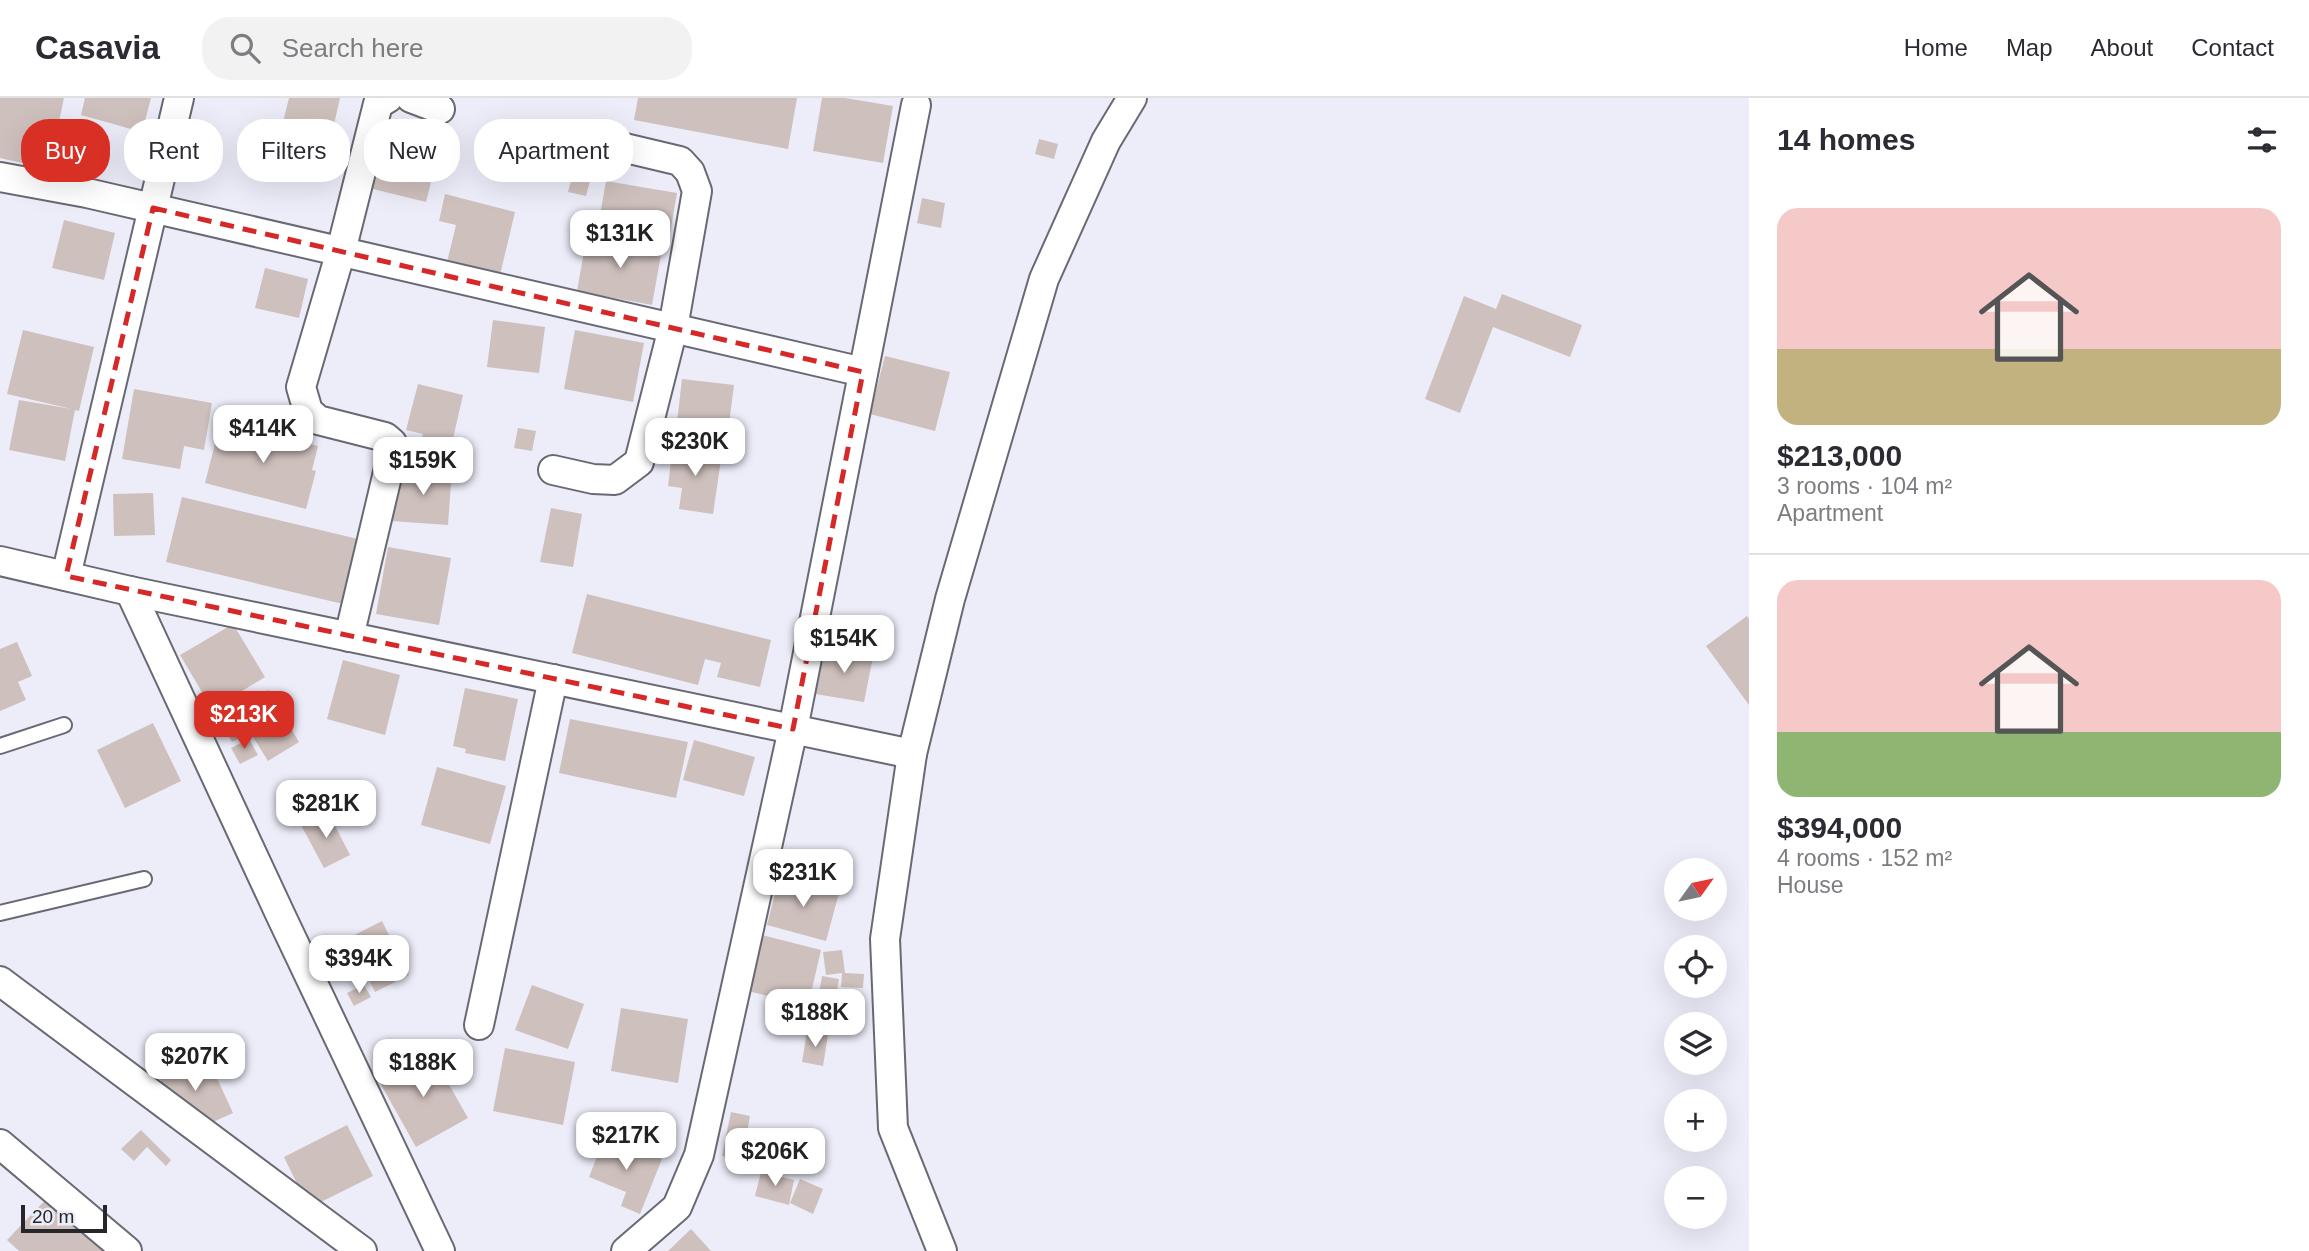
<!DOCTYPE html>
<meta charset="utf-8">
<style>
:root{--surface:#fff;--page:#f2f2f3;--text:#2b2b33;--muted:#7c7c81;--line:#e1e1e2;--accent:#d93025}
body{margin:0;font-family:Helvetica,sans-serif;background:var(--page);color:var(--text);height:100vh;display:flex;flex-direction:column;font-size:26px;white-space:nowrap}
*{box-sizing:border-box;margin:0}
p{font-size:23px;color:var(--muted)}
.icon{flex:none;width:38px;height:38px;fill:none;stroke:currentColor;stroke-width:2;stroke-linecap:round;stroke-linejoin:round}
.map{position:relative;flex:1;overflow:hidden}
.details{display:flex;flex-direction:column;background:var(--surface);width:560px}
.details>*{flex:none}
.guide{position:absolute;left:21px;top:21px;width:665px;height:63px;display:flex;gap:14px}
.needle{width:46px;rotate:57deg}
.fabs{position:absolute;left:1664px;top:760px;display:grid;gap:14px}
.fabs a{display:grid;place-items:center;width:63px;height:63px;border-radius:50%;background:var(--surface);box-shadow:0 7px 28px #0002;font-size:35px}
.scale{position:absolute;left:21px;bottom:18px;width:86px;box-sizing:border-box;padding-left:7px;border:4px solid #26272b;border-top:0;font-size:19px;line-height:24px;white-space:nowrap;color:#26272b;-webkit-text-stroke:5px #ecedf9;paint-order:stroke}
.price{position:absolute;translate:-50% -60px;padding:0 16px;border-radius:14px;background:#fff;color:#222;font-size:23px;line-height:46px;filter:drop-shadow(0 2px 4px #0008)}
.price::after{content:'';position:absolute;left:50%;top:42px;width:21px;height:16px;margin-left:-10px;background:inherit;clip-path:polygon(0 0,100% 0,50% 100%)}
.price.current{background:var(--accent);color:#fff}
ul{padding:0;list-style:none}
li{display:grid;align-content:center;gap:14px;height:371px;padding:0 28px}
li+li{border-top:2px solid var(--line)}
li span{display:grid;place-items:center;height:217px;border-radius:21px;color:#555}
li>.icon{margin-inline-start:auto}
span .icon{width:126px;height:126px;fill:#fffc;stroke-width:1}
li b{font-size:30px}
h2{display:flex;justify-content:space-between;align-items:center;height:84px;padding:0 28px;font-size:30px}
.pill{padding:0 24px;border-radius:28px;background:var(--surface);box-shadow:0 7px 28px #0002;font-size:24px;line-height:63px}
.pill.current{background:var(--accent);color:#fff}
header{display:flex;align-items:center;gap:42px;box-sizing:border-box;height:98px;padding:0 35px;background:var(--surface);border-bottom:2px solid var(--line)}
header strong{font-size:33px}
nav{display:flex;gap:38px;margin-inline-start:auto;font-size:24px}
.search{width:490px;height:63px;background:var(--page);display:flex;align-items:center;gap:18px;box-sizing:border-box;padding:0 24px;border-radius:28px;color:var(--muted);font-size:26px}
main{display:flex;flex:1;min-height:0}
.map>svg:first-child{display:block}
.building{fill:#cec0bd}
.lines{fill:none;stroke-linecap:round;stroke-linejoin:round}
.service-casing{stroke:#686973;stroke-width:18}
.minor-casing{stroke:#686973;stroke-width:32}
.service{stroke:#fff;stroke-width:14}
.minor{stroke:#fff;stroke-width:28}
.marked{fill:none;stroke:#d62828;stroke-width:5;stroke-dasharray:14 9;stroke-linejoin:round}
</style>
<header>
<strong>Casavia</strong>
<div class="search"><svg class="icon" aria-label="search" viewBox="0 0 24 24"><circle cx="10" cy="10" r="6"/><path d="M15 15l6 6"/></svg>Search here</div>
<nav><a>Home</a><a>Map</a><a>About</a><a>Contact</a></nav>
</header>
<main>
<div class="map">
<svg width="1749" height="1153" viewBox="0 0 1749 1153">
<rect width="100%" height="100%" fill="#ecedf9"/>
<g class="building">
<path d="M0,0H64L49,71L0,60Z"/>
<path d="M85,0H151L142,34L81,17Z"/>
<path d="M289,0H340L330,44L281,32Z"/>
<path d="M638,0H797L788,51L634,22Z"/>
<path d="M822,0H845L893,8L883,65L813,53Z"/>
<path d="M545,29L606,44L596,80L591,79L586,98L568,94L573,75L536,65Z"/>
<path d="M379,33L440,48L426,104L365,89Z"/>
<path d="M1039,41L1058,46L1054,61L1035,56Z"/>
<path d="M606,83L677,95L670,135L599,123Z"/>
<path d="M445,96L515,114L500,177L447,164L456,127L439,123Z"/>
<path d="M922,100L945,105L941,130L917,125Z"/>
<path d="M64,122L115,135L104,182L52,170Z"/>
<path d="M587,137L662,151L652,207L577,193Z"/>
<path d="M265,170L308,181L299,220L255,210Z"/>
<path d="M1502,196L1582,227L1570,259L1493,229L1460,315L1425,301L1464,198L1496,211Z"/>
<path d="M493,222L545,229L539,275L487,269Z"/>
<path d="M23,232L94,249L79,313L75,312L65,363L9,352L19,302L72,311L7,296Z"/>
<path d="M575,232L644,245L633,304L564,291Z"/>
<path d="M885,258L950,274L935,333L870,316Z"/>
<path d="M682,281L734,287L726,349L675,342Z"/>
<path d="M418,286L463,297L449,358L419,350L423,336L406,332Z"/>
<path d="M134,291L212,305L204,352L184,348L180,371L122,361Z"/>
<path d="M221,322L318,348L312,372L316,373L306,411L205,385Z"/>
<path d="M518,330L536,333L532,353L514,350Z"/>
<path d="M673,347L722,355L713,416L679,411L682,390L668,388Z"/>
<path d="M405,369L452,372L448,427L391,423L394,384H404Z"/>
<path d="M153,395L155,437L114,438L113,396Z"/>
<path d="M182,399L358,441L343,506L166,464Z"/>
<path d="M551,410L582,416L573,469L540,464Z"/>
<path d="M388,449L451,460L439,527L376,516Z"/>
<path d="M587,496L771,542L760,589L717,579L721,565L705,561L698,587L572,555Z"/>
<path d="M1747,518L1749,521V607L1706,548Z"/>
<path d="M233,526L265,579L212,611L180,557Z"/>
<path d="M17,544L32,578L18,584L26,602L0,613V551Z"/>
<path d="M823,550L873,559L864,604L815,596Z"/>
<path d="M343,562L400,577L385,637L327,621Z"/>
<path d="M465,590L518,601L505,663L465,655L466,651L453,648Z"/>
<path d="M268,592L299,644L268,663L250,634L232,644L219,622Z"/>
<path d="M570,621L688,644L676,700L559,675Z"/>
<path d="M153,625L181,683L125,710L97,652Z"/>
<path d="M249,641L258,657L240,666L231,650Z"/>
<path d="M694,642L755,659L744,698L683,682Z"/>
<path d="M437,669L506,688L490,746L421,727Z"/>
<path d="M328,714L350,757L324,770L301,727Z"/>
<path d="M779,780L839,795L826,843L767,827Z"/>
<path d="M382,823L409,877L375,894L359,861L330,876L319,855Z"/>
<path d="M762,837L821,852L808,908L748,893Z"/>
<path d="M842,852L845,875L864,876L863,890L841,889L842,875L826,877L823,854Z"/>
<path d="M822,878L839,881L834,910L817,907Z"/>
<path d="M364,887L371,899L354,908L347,895Z"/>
<path d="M532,887L584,906L568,951L515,932Z"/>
<path d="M621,910L688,921L678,985L611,973Z"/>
<path d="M830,910L857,918L852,937L824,929Z"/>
<path d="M807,934L828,937L823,968L802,964Z"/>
<path d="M505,950L575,964L563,1027L493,1013Z"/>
<path d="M430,953L468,1020L416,1049L379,983Z"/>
<path d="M205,954L233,1015L186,1036L157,975Z"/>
<path d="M731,1014L750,1018L742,1062L722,1058Z"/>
<path d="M347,1027L373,1078L309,1110L284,1059Z"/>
<path d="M141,1032L171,1062L166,1068L147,1049L134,1063L121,1051Z"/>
<path d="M605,1038L662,1061L640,1116L621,1108L626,1094L589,1079Z"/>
<path d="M761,1074L794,1082L789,1107L755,1098Z"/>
<path d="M800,1081L823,1091L813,1116L790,1105Z"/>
<path d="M51,1096L109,1153H19L7,1142Z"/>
<path d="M691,1131L711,1153H668Z"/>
</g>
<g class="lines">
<g class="service-casing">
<g id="service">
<path d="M0,648L64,627"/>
<path d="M0,815L144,781"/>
</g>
</g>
<g class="minor-casing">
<g id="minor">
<path d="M411,0L440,11"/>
<path d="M0,79L87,95L863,274"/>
<path d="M553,372L593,381L615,382L639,364L673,230L697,93L690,74L680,63L621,49"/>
<path d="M0,463L130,493L912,656"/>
<path d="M66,478L179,0"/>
<path d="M130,493L281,818L440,1153"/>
<path d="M349,539L393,353L392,345L385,339L318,322L308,313L301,289L341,153L378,6L388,0"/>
<path d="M0,883L362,1153"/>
<path d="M479,927L553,581"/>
<path d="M0,1046L127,1153"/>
<path d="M626,1153L677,1109L699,1057L793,631L916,7"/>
<path d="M942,1153L893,1030L885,841L912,656L950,501L1044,181L1106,43L1132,0"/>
</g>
</g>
<use href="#service" class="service"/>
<use href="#minor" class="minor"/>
</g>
<path class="marked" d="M153,110L863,274L793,631L66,478Z"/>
</svg>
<div class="fabs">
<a><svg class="needle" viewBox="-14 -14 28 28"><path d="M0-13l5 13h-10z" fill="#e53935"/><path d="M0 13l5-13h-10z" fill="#7c7c81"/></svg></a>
<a><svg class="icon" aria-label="locate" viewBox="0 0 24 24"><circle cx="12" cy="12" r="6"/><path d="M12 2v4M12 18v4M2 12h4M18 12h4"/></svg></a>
<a><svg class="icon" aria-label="layers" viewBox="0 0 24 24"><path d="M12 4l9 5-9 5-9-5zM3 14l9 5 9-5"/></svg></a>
<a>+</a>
<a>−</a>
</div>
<div class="scale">20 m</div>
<b class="price" style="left:620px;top:172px">$131K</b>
<b class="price" style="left:263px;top:367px">$414K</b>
<b class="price" style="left:695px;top:380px">$230K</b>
<b class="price" style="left:423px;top:399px">$159K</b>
<b class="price" style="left:844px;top:577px">$154K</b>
<b class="price current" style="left:244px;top:653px">$213K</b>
<b class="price" style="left:326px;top:742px">$281K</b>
<b class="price" style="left:803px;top:811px">$231K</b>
<b class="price" style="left:359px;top:897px">$394K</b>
<b class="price" style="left:815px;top:951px">$188K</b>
<b class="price" style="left:195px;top:995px">$207K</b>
<b class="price" style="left:423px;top:1001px">$188K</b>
<b class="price" style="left:626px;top:1074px">$217K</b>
<b class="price" style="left:775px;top:1090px">$206K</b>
<div class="guide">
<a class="pill current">Buy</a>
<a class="pill">Rent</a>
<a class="pill">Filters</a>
<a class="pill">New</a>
<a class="pill">Apartment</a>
</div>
</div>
<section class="details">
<h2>14 homes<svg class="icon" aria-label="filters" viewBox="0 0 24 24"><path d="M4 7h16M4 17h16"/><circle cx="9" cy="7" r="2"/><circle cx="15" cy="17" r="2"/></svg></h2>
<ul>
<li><span style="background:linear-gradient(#f6c9c9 65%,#c2b280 0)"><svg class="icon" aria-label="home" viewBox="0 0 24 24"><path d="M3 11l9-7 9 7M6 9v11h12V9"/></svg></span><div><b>$213,000</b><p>3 rooms · 104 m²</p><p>Apartment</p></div></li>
<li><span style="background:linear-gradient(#f6c9c9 70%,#8fb573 0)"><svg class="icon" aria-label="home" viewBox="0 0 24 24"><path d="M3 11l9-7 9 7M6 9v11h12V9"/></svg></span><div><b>$394,000</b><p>4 rooms · 152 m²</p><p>House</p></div></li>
</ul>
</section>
</main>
